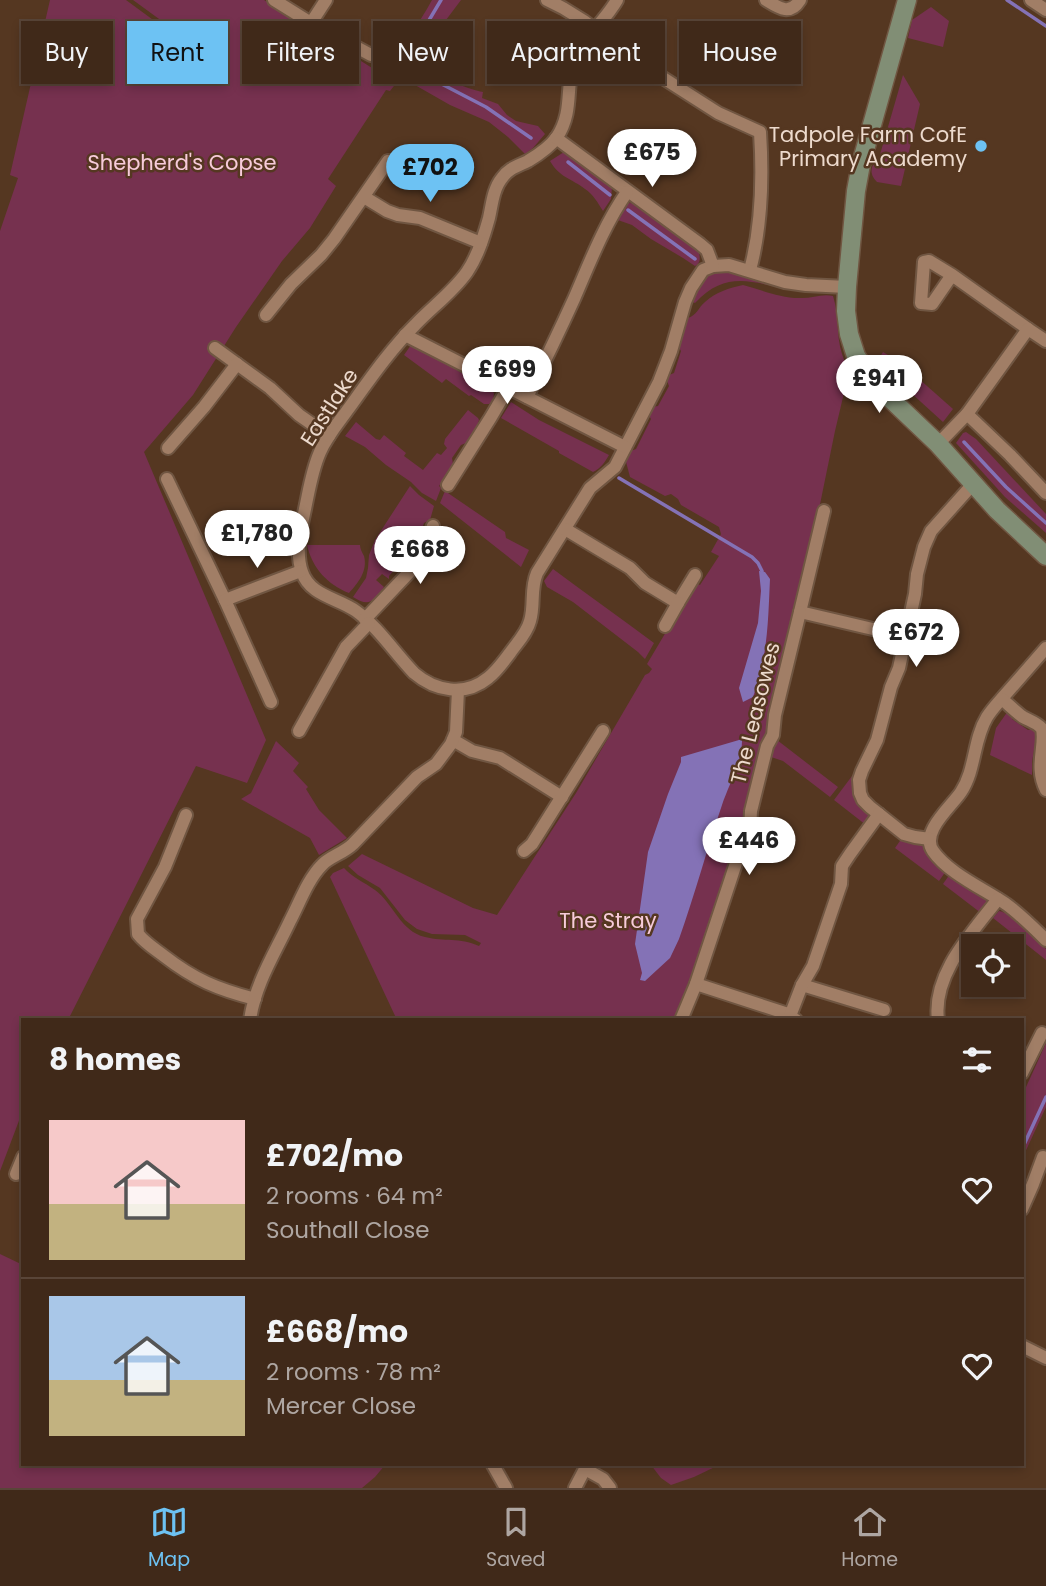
<!DOCTYPE html>
<meta charset="utf-8">
<style>
:root{--surface:#402919;--page:#4b3526;--text:#f1f3f6;--muted:#aea6a2;--line:#594538;--accent:#6dc2f3}
body{margin:0;font-family:Poppins,sans-serif;background:var(--page);color:var(--text);height:100vh;display:flex;flex-direction:column;font-size:26px;white-space:nowrap}
*{box-sizing:border-box;margin:0}
p{font-size:23px;color:var(--muted)}
.icon{flex:none;width:38px;height:38px;fill:none;stroke:currentColor;stroke-width:2;stroke-linecap:round;stroke-linejoin:round}
.map{position:relative;flex:1;overflow:hidden}
.drawer{position:absolute;left:21px;top:1018px;width:1003px;height:448px;display:flex;flex-direction:column;background:var(--surface);border-radius:0px;box-shadow:0 4px 10px #0003,0 0 0 2px var(--line)}
.drawer>*{flex:none}
.guide{position:absolute;left:21px;top:21px;width:1004px;height:63px;display:flex;gap:14px}
.tools{position:absolute;left:961px;top:934px;display:grid;gap:14px}
.tools a{display:grid;place-items:center;width:63px;height:63px;border-radius:0px;background:var(--surface);box-shadow:0 4px 10px #0003,0 0 0 2px var(--line);font-size:35px}
.price{position:absolute;translate:-50% -60px;padding:0 16px;border-radius:24px;background:#fff;color:#222;font-size:23px;line-height:46px;filter:drop-shadow(0 2px 4px #0008)}
.price::after{content:'';position:absolute;left:50%;top:42px;width:21px;height:16px;margin-left:-10px;background:inherit;clip-path:polygon(0 0,100% 0,50% 100%)}
.price.active{background:var(--accent);color:#111}
ul{padding:0;list-style:none}
li{display:flex;align-items:center;gap:21px;height:175px;padding:0 28px}
li+li{border-top:2px solid var(--line)}
li span{display:grid;place-items:center;flex:none;width:196px;height:140px;border-radius:0px;color:#555}
li>.icon{margin-inline-start:auto}
span .icon{width:84px;height:84px;fill:#fffc;stroke-width:1}
li b{font-size:30px}
h2{display:flex;justify-content:space-between;align-items:center;height:84px;padding:0 28px;font-size:30px}
.pill{padding:0 24px;border-radius:0px;background:var(--surface);box-shadow:0 4px 10px #0003,0 0 0 2px var(--line);font-size:24px;line-height:63px}
.pill.active{background:var(--accent);color:#111}
.dock{display:flex;justify-content:space-around;align-items:center;height:98px;border-top:2px solid var(--line);background:var(--surface);font-size:19px;color:var(--muted)}
.dock a{display:grid;justify-items:center;gap:4px}
.dock .active{color:var(--accent)}
.map>svg:first-child{display:block}
.green{fill:#76314f}
.water{fill:#8472b6}
.lines{fill:none;stroke-linecap:round;stroke-linejoin:round}
.stream{stroke:#8472b6;stroke-width:3.5}
.street-casing{stroke:#705642;stroke-width:16}
.secondary-casing{stroke:#705642;stroke-width:21}
.street{stroke:#a17e66;stroke-width:12}
.secondary{stroke:#818e75;stroke-width:18}
.poi-dot{fill:#6dc2f3;stroke:#553721;stroke-width:2.5}
.labels{text-anchor:middle;dominant-baseline:central;stroke-width:5;stroke-linejoin:round;paint-order:stroke}
.poi-label{font-size:21px;fill:#eddacd;stroke:#553721;text-anchor:end}
.park-label{font-size:21px;fill:#f7cbda;stroke:#553721}
.street-label{font-size:21px;fill:#eddacd;stroke:#553721}
</style>
<div class="map">
<svg width="1046" height="1488" viewBox="0 0 1046 1488">
<rect width="100%" height="100%" fill="#553721"/>
<g class="green">
<path d="M50,0H126L194,50L200,56L198,68L202,70C206,62 207,59 203,51L133,0H264L388,78C398,51 418,26 432,0H461L431,40L423,58H428C436,77 464,88 483,92L482,98L498,104L507,115L516,121L538,126L545,134L533,148L525,154L508,137L489,122L450,105L401,77L390,91L386,90L328,179L336,186L310,228L282,261L236,327L193,395L144,452L266,740L247,783L196,766L68,1020H23V1110L0,1171V231L18,178L10,175Z"/>
<path d="M931,7L949,21L943,47L908,38L912,20Z"/>
<path d="M903,75L920,104L901,186L877,182C868,173 871,165 879,158Z"/>
<path d="M564,152L612,187L611,199L603,211C598,203 593,194 585,189C571,178 560,178 550,161Z"/>
<path d="M630,203L636,204L699,252C700,258 701,263 695,266L683,258L651,239L632,225L615,219L625,204Z"/>
<path d="M721,271H730L805,290V292C762,288 731,264 695,303L693,302C699,283 702,276 721,271Z"/>
<path d="M743,285C762,290 780,298 799,298C811,299 822,293 833,296C839,314 836,335 842,354C846,367 853,374 852,387L844,393L835,431L817,519L767,728L769,737C743,834 713,929 673,1020H397L330,877L333,873L344,868C353,878 364,882 375,890C394,904 400,931 425,937C445,942 459,937 479,946L481,943L465,935L432,934L417,929L405,920L380,888L358,875L348,866L362,854L473,908L497,915L576,793L645,675L649,673L652,669L647,664L695,583L700,585L719,556L711,552L721,534L719,527L681,505L678,499L671,494L665,496L630,477L625,458L628,452L636,449L651,419L648,414L652,407L658,406L669,386L667,381L669,375L674,373L681,351L678,346L688,318C697,315 698,308 705,302C716,292 729,288 743,285Z"/>
<path d="M411,345H414L491,390L494,393L493,401L489,404H484L471,395L469,396L446,379L442,383L404,355Z"/>
<path d="M883,352L901,363L953,409L943,422L877,362Z"/>
<path d="M511,402L539,420L609,455C605,462 601,468 593,472L559,453V451L501,418Z"/>
<path d="M468,410L478,418L479,420L477,426L466,443L461,445L452,458L453,464L439,486L441,488L436,501L422,493L411,482L386,465L365,447L345,436L356,422L376,439L380,440L384,435L406,453L404,456L423,470L437,453L441,455L447,448L444,444L445,439Z"/>
<path d="M966,432L976,439L1046,514V533L1005,497L956,443L963,433Z"/>
<path d="M410,486L419,495L434,506L430,520L424,523L420,535L422,541L417,542L409,536L401,546L412,557H406L389,576V579L382,574L376,580L384,587C374,600 370,608 353,597L366,578L368,568L369,555L375,540Z"/>
<path d="M445,491L505,532L506,538L529,550L521,567L440,503Z"/>
<path d="M307,545H360C360,549 362,552 364,556C368,571 358,583 349,593C328,585 312,568 307,545Z"/>
<path d="M553,569C586,594 621,618 654,643L645,659L638,652L573,602L547,587L544,581Z"/>
<path d="M1008,711L1012,714V719L1028,730L1035,728L1037,730L1041,746L1034,750L1032,762V775L990,755L996,728Z"/>
<path d="M777,740L838,787L830,797L783,761L771,757L769,752Z"/>
<path d="M276,741L299,763L293,771L308,787L306,789L319,810L347,838L319,855L310,838L241,799L251,793Z"/>
<path d="M855,772C850,799 859,796 871,816L866,825L834,800Z"/>
<path d="M902,838L910,842L924,845L946,871L939,881L895,848Z"/>
<path d="M950,874L986,898V904L981,913L943,884Z"/>
<path d="M999,911C1015,914 1033,938 1046,949V960L993,918Z"/>
<path d="M1046,1043V1107L1022,1159V1096Z"/>
<path d="M0,1254L23,1265V1465H385L375,1477L362,1488H0Z"/>
<path d="M651,1465H719L694,1477L671,1485L661,1478Z"/>
</g>
<g class="water">
<path d="M759,571L765,572L770,579C768,622 768,656 753,697L743,702L739,688L758,623L761,591Z"/>
<path d="M742,738C743,760 729,784 722,805C707,849 695,894 679,939L670,958L645,981L640,980L642,973L635,944L648,852L668,794L681,762V757L739,740Z"/>
</g>
<g class="lines">
<g class="stream">
<path d="M441,0L403,64L486,107L531,138"/>
<path d="M1007,0L1046,26"/>
<path d="M568,162L610,195"/>
<path d="M628,210L695,259"/>
<path d="M964,442L1006,487L1046,523"/>
<path d="M619,478L752,557L758,563L762,571"/>
<path d="M1022,1149L1046,1097"/>
</g>
<g class="street-casing">
<g id="street">
<path d="M274,0L311,23L371,55"/>
<path d="M547,0L563,8L584,21L635,60L718,113L760,132C763,178 762,225 750,270"/>
<path d="M617,0C605,21 582,40 574,61C565,87 574,111 557,137C550,147 538,155 528,161C518,166 509,168 502,178C493,189 492,205 489,218C484,236 478,256 467,272C453,292 432,307 415,325C390,350 370,379 349,408C339,422 327,436 320,452C312,470 309,490 305,509C301,528 295,552 302,572C310,596 338,598 356,611C377,626 395,653 414,673C435,691 465,697 488,678C497,671 503,662 510,653C517,643 527,633 530,621C535,605 530,589 537,573L590,488L615,467L659,382L671,351L685,302L691,288L703,270L713,266L729,265L785,282L806,285L847,287"/>
<path d="M766,0C779,8 790,16 800,0"/>
<path d="M1031,0L1046,10"/>
<path d="M311,23L326,0"/>
<path d="M556,138L700,244L707,250L713,266"/>
<path d="M364,197L387,211L398,215L420,218L481,243"/>
<path d="M952,275L932,304L921,303L924,262L929,261L952,275L1028,329"/>
<path d="M266,315L291,284L321,255L334,239L388,161"/>
<path d="M405,335L625,447"/>
<path d="M215,348L270,388L299,415L329,436"/>
<path d="M527,397C543,365 559,332 574,299C590,262 604,225 627,192"/>
<path d="M967,414L1010,455L1046,493"/>
<path d="M938,444L967,414L1028,329L1046,341"/>
<path d="M168,448L204,407L237,364"/>
<path d="M167,479L225,600L271,702"/>
<path d="M448,485L491,417L508,388"/>
<path d="M824,511L800,612L907,637"/>
<path d="M565,529L630,568L645,583L678,603L695,575"/>
<path d="M225,600L301,571"/>
<path d="M365,619L419,562L424,553L433,526"/>
<path d="M665,626L678,603"/>
<path d="M1046,648C1032,664 1018,680 1004,696C998,703 992,709 987,717C973,740 976,769 961,792C951,807 920,832 933,851C948,873 984,889 1006,904C1021,915 1033,927 1046,940"/>
<path d="M1002,699C1009,705 1016,712 1023,717C1030,721 1038,723 1042,729C1046,746 1034,766 1046,790"/>
<path d="M299,731L346,647L369,623"/>
<path d="M453,740L472,751L500,758L562,797"/>
<path d="M186,815L165,867L137,919L138,934C145,943 155,949 164,956C195,980 217,989 255,999"/>
<path d="M930,839L915,837L904,834L870,807L863,800L860,793L859,780L862,771L877,740L891,687L899,668L915,594L917,574L924,547L931,531L973,484"/>
<path d="M524,851L532,844L603,731"/>
<path d="M696,984L785,1013L796,1020"/>
<path d="M802,985L884,1010"/>
<path d="M790,1016L802,985L813,966L824,934L841,884L842,866L850,854L879,814"/>
<path d="M250,1020C255,984 275,953 290,921C299,904 308,879 322,865C329,857 344,853 353,844L417,777L436,764L451,744L456,732L458,690"/>
<path d="M681,1020L696,984L743,842L750,829L751,811L767,746L773,735L775,715L800,612"/>
<path d="M938,1020C932,974 972,933 998,899"/>
<path d="M1022,1073L1042,1033"/>
<path d="M16,1174L23,1157"/>
<path d="M1022,1209L1033,1184L1043,1157L1046,1158"/>
<path d="M1022,1346L1046,1358"/>
<path d="M493,1465L506,1488"/>
<path d="M585,1469L603,1479L610,1488"/>
<path d="M575,1488L587,1465"/>
</g>
</g>
<g class="secondary-casing">
<path id="secondary" d="M907,0L861,164L856,191L847,287L846,311L849,334L856,356L874,383L938,444L997,510L1046,556"/>
</g>
<use href="#street" class="street"/>
<use href="#secondary" class="secondary"/>
</g>
<circle class="poi-dot" cx="981" cy="146" r="7"/>
<g class="labels">
<g class="poi-label">
<text x="967" y="134">Tadpole Farm CofE<tspan x="967" dy="24">Primary Academy</tspan></text>
</g>
<g class="park-label">
<text x="182" y="162">Shepherd's Copse</text>
<text x="608" y="920">The Stray</text>
</g>
<g class="street-label">
<text transform="translate(329 407) rotate(-57)">Eastlake</text>
<text transform="translate(755 713) rotate(-76)">The Leasowes</text>
</g>
</g>
</svg>
<div class="tools">
<a><svg class="icon" aria-label="locate" viewBox="0 0 24 24"><circle cx="12" cy="12" r="6"/><path d="M12 2v4M12 18v4M2 12h4M18 12h4"/></svg></a>
</div>
<b class="price" style="left:652px;top:189px">£675</b>
<b class="price active" style="left:430px;top:204px">£702</b>
<b class="price" style="left:507px;top:406px">£699</b>
<b class="price" style="left:879px;top:415px">£941</b>
<b class="price" style="left:257px;top:570px">£1,780</b>
<b class="price" style="left:420px;top:586px">£668</b>
<b class="price" style="left:916px;top:669px">£672</b>
<b class="price" style="left:749px;top:877px">£446</b>
<div class="guide">
<a class="pill">Buy</a>
<a class="pill active">Rent</a>
<a class="pill">Filters</a>
<a class="pill">New</a>
<a class="pill">Apartment</a>
<a class="pill">House</a>
</div>
<section class="drawer">
<h2>8 homes<svg class="icon" aria-label="filters" viewBox="0 0 24 24"><path d="M4 7h16M4 17h16"/><circle cx="9" cy="7" r="2"/><circle cx="15" cy="17" r="2"/></svg></h2>
<ul>
<li><span style="background:linear-gradient(#f6c9c9 60%,#c2b280 0)"><svg class="icon" aria-label="home" viewBox="0 0 24 24"><path d="M3 11l9-7 9 7M6 9v11h12V9"/></svg></span><div><b>£702/mo</b><p>2 rooms · 64 m²</p><p>Southall Close</p></div><svg class="icon" aria-label="heart" viewBox="0 0 24 24"><path d="M12 20l-8-8c-3-5 5-10 8-4 3-6 11-1 8 4z"/></svg></li>
<li><span style="background:linear-gradient(#a9c7e8 60%,#c2b280 0)"><svg class="icon" aria-label="home" viewBox="0 0 24 24"><path d="M3 11l9-7 9 7M6 9v11h12V9"/></svg></span><div><b>£668/mo</b><p>2 rooms · 78 m²</p><p>Mercer Close</p></div><svg class="icon" aria-label="heart" viewBox="0 0 24 24"><path d="M12 20l-8-8c-3-5 5-10 8-4 3-6 11-1 8 4z"/></svg></li>
</ul>
</section>
</div>
<nav class="dock">
<a class="active"><svg class="icon" aria-label="map" viewBox="0 0 24 24"><path d="M3 6l6-2 6 2 6-2v14l-6 2-6-2-6 2zM9 4v14M15 6v14"/></svg>Map</a>
<a><svg class="icon" aria-label="saved" viewBox="0 0 24 24"><path d="M7 4h10v16l-5-4-5 4z"/></svg>Saved</a>
<a><svg class="icon" aria-label="home" viewBox="0 0 24 24"><path d="M3 11l9-7 9 7M6 9v11h12V9"/></svg>Home</a>
</nav>
